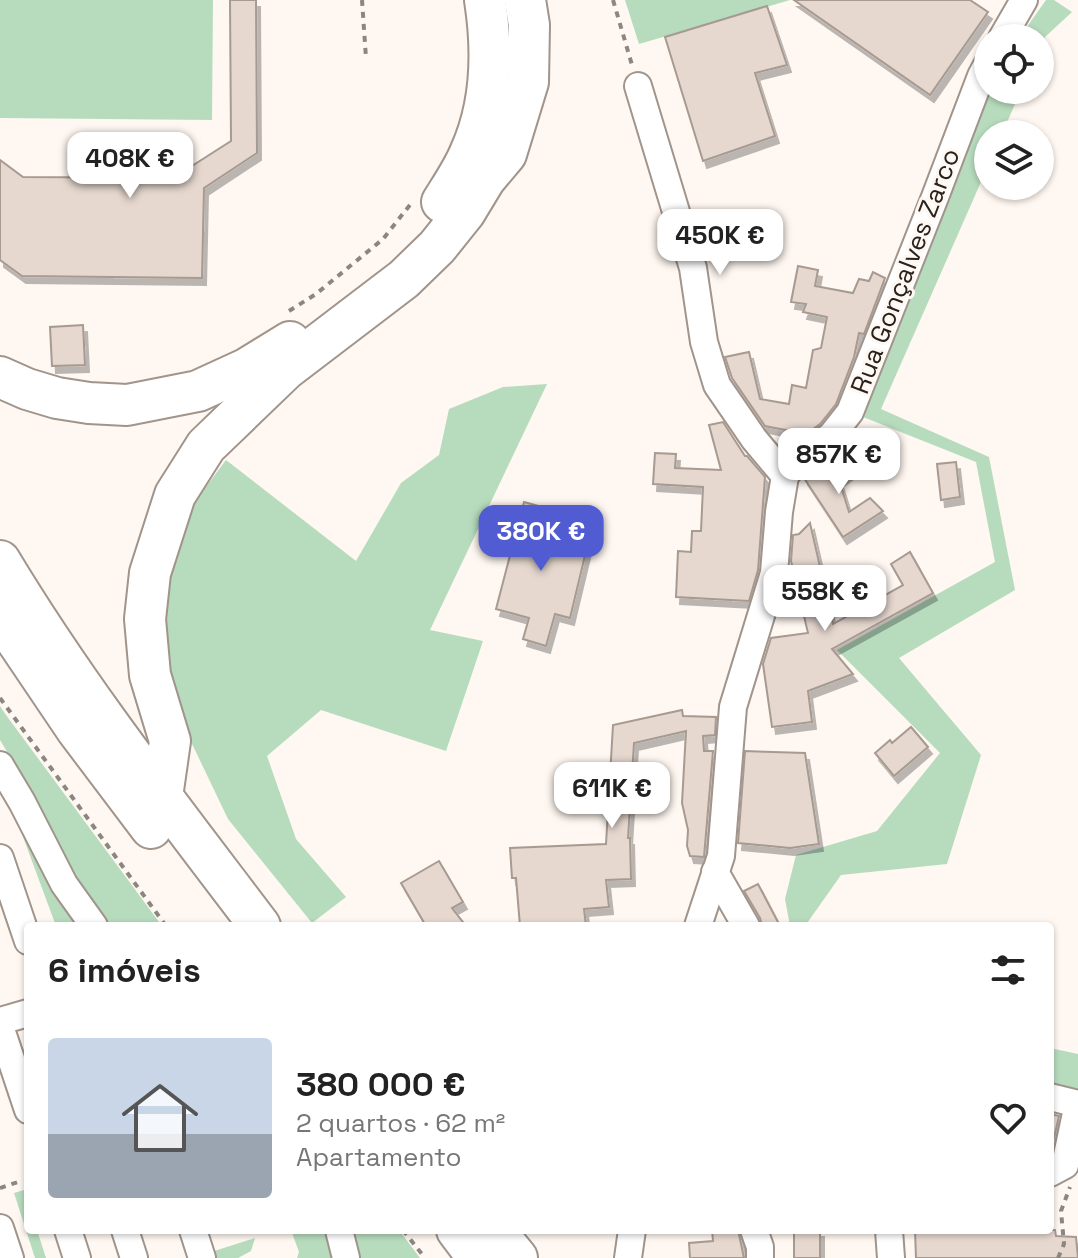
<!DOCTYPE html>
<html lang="pt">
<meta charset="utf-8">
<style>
:root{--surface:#fff;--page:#f2f2f2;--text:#222;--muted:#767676;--line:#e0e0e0;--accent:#515cd2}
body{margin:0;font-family:"Space Grotesk",sans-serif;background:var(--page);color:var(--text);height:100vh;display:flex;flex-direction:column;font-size:30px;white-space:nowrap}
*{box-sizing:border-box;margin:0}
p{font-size:26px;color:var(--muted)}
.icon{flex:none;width:44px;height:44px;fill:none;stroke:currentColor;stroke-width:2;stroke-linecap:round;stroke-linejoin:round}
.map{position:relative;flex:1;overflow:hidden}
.panel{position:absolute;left:24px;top:922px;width:1030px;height:312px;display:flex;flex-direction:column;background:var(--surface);border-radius:8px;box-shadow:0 2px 6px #0004}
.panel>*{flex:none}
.fabs{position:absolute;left:974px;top:24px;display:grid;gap:16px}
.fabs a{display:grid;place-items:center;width:80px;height:80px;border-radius:50%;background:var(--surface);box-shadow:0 2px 6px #0004;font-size:40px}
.price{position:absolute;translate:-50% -68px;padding:0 18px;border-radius:16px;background:#fff;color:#222;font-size:26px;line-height:52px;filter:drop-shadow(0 2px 4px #0008)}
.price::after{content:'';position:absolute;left:50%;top:48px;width:24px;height:18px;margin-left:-12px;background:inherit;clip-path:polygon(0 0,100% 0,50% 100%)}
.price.active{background:var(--accent);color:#fff}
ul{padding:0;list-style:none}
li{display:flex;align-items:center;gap:24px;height:200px;padding:0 24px}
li+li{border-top:2px solid var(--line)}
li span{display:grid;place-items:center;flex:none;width:224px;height:160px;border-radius:8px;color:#555}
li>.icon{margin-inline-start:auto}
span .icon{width:96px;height:96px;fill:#fffc;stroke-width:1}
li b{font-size:34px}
h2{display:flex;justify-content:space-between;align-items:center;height:96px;padding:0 24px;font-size:34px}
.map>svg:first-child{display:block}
.green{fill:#b7dcbd}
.building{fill:#e6d8cf;stroke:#a79a91;stroke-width:2;filter:url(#shadow)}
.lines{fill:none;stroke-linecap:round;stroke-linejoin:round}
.minor-casing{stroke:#a0948b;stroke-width:30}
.highway-casing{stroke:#a0948b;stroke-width:44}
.path{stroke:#8c8681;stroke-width:4;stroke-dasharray:6 6;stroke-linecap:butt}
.minor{stroke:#fff;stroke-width:26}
.highway{stroke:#fff;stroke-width:40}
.labels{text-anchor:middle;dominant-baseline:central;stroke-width:6;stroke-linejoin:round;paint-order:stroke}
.street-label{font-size:26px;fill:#27221e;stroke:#fff7f1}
</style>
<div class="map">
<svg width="1078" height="1258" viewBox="0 0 1078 1258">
<defs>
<filter id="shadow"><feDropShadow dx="4" dy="7" stdDeviation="0" flood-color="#0004"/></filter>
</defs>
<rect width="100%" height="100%" fill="#fff7f1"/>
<g class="green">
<path d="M0,0H213L212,120L0,118Z"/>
<path d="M625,0H790L639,44Z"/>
<path d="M1046,0H1054L1072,12L1045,37L1040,48V38H1019Z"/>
<path d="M988,90H1021L1002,134H988V166L881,409L989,457L1015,590L899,658L981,755L947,864L841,875L805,926H790L785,899L796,855L877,831L940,753L837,650L995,562L976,462L858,415Z"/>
<path d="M547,384L430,630L483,641L446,751L321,710L267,756L296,839L346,897L312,923L228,819L161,679L168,585L196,500L226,460L356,561L401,483L439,455L449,409L503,387Z"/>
<path d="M0,706L6,715L162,926H106L88,904L15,765L0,740Z"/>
<path d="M0,784L79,926H56L19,826L0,793Z"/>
<path d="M1050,1048L1078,1054V1097L1050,1090Z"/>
<path d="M24,1190L28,1203V1230H37L46,1258H35L14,1193Z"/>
<path d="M291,1230H330L337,1258H297L299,1252Z"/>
<path d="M353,1230H399L420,1258H359Z"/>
<path d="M255,1238L251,1251L238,1258H215L211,1252Z"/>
</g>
<g class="building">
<path d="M230,0H256L257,153L204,188L202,278L22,276L0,260V160L23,177L173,178L231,141Z"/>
<path d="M794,0H970L988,12L930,95Z"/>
<path d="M767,6L787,65L755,73L775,136L703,161L665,37Z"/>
<path d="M798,266L818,270L815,286L853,293L859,279L869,281L873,272L885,278L864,334L859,333L854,357L836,404L820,424L806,434L765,426L732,378L725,357L749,352L760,399L789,404L792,385L806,388L813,350L821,348L827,317L803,312L806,304L791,302Z"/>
<path d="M83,325L85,365L52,366L50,327Z"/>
<path d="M723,422L745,456H747L765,477L758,570L749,601L676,597L678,551L691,552L692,531H701L703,487L653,484L655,453L676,454L675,468L721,470L709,425Z"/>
<path d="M824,460L862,462L839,480L849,512L870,498L883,511L843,537L804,478L812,468Z"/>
<path d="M956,462L960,497L941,500L937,464Z"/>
<path d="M524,502L564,513L557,540L587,547L570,618L555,614L546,646L523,639L529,618L496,609Z"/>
<path d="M810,523L833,624L903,585L891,564L910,552L933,593L832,649L853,674L808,691L812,722L772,727L763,664L771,638L808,633L791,561L793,535L799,534Z"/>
<path d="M682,710L683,716L716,717L715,735L703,736L704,751H713L704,857L690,856L687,846L688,830L682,803L686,731L634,743L628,838H630L631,879L606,880L609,907L584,909L586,926H520L516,878H512L510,848L606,844L613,725Z"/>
<path d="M911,727L928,747L894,776L875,753L890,740L892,743Z"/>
<path d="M745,751L805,753L819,844L790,848L738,843Z"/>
<path d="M439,861L463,902L452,908L466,926H426L401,883Z"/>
<path d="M758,884L780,926H762L760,918L744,891Z"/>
<path d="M1050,1114L1059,1116L1050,1155Z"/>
<path d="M712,1230H738L744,1258H690L689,1243L713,1241Z"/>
<rect x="794" y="1230" width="26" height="28"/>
<path d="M915,1230H1055L1056,1236L1076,1237L1078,1258H916Z"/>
</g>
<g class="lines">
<g class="minor-casing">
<g id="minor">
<path d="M1002,38L1024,0"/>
<path d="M638,86L693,268L704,342L717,385L754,439L785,476"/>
<path d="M0,765L22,802L64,884L94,926"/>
<path d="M0,858L28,941"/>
<path d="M715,872L746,926"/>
<path d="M698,926L721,856L733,707L774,573L779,512L785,476L801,456L831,436L850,412L935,197L981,76L988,63"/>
<path d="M0,1021L28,1013"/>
<path d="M0,1026L28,1110"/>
<path d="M1050,1097L1078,1104"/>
<path d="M1050,1173L1065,1165L1078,1104"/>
<path d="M0,1228L10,1258"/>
<path d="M68,1230L77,1258"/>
<path d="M125,1230L134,1258"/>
<path d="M193,1230L202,1258"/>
<path d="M339,1230L346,1258"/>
<path d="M754,1230L760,1247V1258"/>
<path d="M889,1230L891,1258"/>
<path d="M628,1258L632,1230"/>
</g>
</g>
<g class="highway-casing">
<g id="highway">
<path d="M442,202C452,186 463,170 470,153C492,105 493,52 485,0"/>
<path d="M0,377L27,389L57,398L89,403L127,405L198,391L246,369L290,342"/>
<path d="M0,561C77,689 170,807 260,926"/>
<path d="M0,616L77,730L151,828"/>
<path d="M162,797L170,741L150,675L145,619L150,573L175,495L206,446L286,369L404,279L437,247L465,212L485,179L506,154L528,82L529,25L525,0"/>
<path d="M457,1230L478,1258"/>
<path d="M494,1230L517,1258"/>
</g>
</g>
<g class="path">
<path d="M362,0L366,58"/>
<path d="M613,0L632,65"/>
<path d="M289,311L316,294L383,239L413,201"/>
<path d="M0,698L166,926"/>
<path d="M0,1188L18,1182"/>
<path d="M403,1230L425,1258"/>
<path d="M1058,1258L1064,1244L1061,1211L1070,1187"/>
</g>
<use href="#minor" class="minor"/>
<use href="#highway" class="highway"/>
</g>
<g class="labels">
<g class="street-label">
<text transform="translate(905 271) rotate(-69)">Rua Gonçalves Zarco</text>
</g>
</g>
</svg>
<div class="fabs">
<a><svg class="icon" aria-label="locate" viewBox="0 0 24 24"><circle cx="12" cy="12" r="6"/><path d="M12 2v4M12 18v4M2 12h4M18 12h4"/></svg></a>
<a><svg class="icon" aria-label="layers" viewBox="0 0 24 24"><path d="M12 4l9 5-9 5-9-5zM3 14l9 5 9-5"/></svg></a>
</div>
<b class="price" style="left:130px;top:200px">408K €</b>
<b class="price" style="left:720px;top:277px">450K €</b>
<b class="price" style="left:839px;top:496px">857K €</b>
<b class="price active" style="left:541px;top:573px">380K €</b>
<b class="price" style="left:825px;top:633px">558K €</b>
<b class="price" style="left:612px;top:830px">611K €</b>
<section class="panel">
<h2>6 imóveis<svg class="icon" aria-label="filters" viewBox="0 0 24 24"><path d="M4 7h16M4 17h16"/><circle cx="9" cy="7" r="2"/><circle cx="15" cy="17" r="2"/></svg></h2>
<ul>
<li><span style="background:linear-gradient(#c9d6e8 60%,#9aa5b1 0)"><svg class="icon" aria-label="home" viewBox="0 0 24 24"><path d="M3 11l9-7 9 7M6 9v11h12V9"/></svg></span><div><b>380 000 €</b><p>2 quartos · 62 m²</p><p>Apartamento</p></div><svg class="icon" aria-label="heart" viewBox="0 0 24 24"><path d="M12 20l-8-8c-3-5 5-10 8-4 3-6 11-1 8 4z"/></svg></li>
</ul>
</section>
</div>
